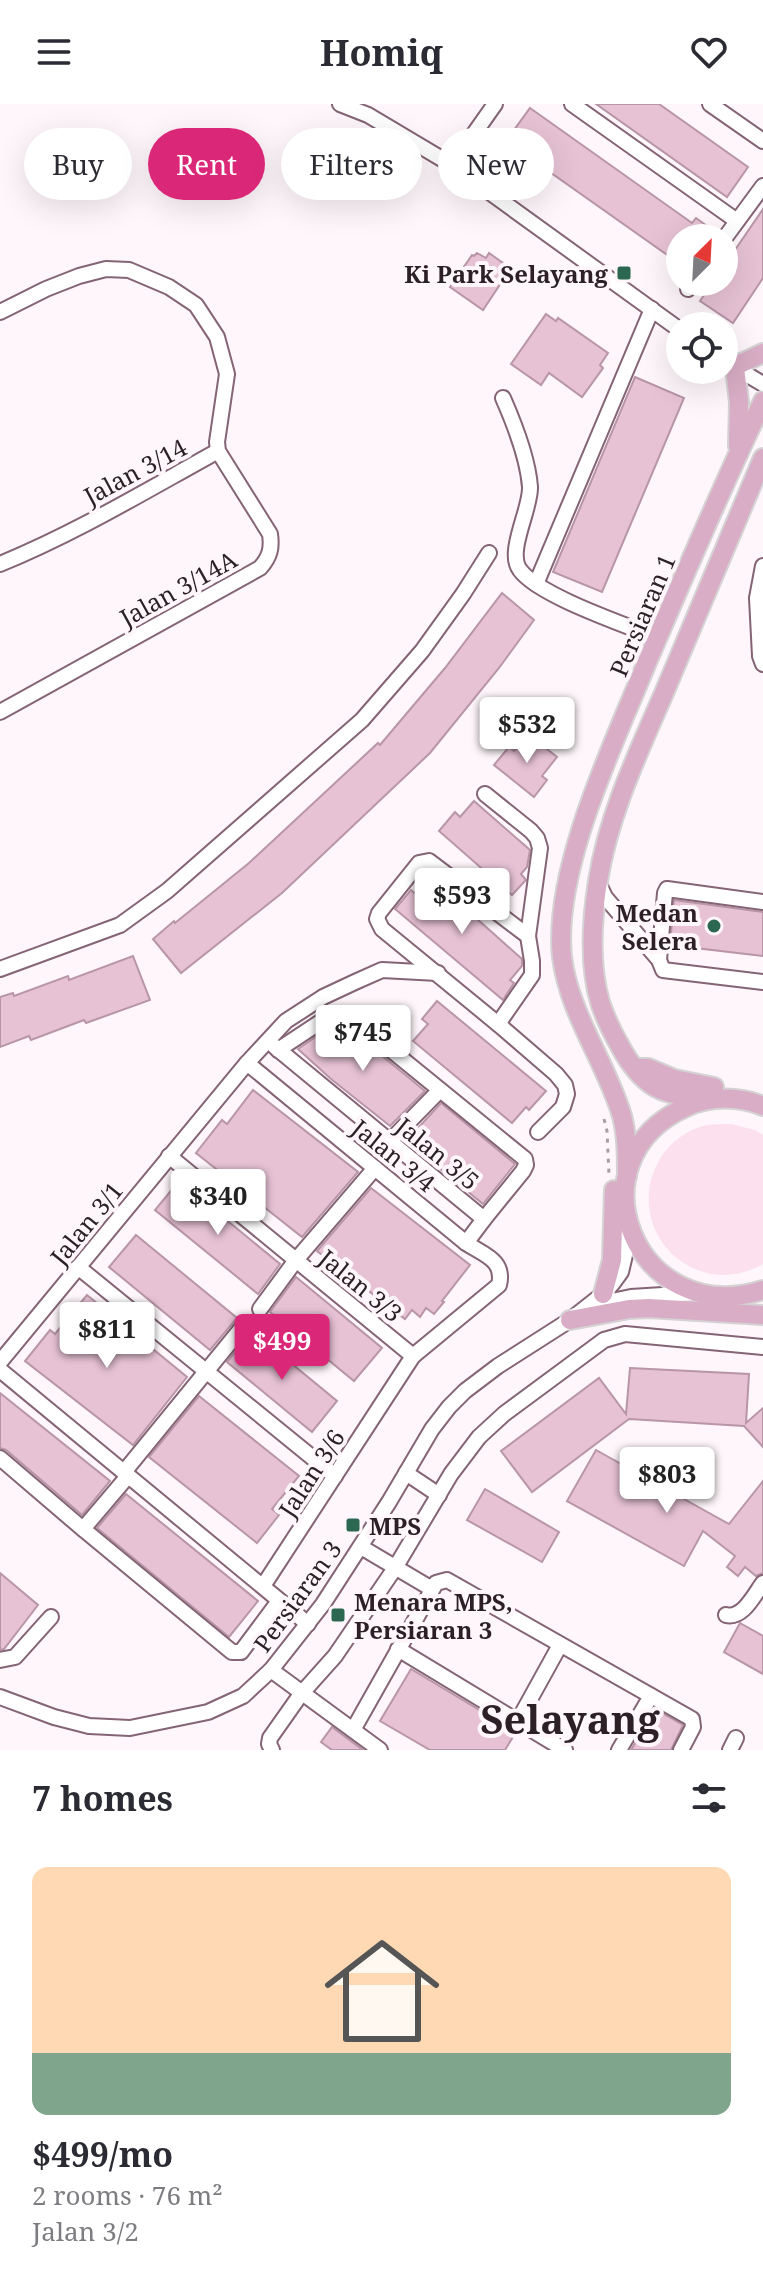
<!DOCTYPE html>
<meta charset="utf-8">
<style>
:root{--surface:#fff;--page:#f2f2f3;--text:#2b2b33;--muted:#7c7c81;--accent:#db2777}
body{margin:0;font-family:"Noto Serif",serif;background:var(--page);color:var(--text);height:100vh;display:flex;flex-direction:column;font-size:30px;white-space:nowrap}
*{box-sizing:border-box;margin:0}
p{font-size:26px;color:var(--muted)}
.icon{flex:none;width:44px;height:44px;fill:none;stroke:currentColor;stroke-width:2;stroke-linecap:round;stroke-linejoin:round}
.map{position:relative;height:1646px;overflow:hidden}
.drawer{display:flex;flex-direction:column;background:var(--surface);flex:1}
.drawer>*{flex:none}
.top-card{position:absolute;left:24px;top:24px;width:716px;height:72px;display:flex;gap:16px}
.needle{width:52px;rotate:24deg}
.fabs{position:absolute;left:666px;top:120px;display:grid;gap:16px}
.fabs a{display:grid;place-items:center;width:72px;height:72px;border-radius:50%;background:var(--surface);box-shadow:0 8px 32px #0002;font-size:40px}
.price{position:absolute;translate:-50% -68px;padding:0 18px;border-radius:8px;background:#fff;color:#222;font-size:26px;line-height:52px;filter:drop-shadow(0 2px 4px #0008)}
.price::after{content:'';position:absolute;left:50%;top:48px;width:24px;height:18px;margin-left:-12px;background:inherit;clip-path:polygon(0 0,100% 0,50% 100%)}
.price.active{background:var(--accent);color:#fff}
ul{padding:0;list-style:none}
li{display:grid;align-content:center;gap:16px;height:424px;padding:0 32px}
li span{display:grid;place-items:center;height:248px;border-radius:16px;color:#555}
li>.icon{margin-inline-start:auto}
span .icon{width:144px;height:144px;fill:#fffc;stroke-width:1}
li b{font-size:34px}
h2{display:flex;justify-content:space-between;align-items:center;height:96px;padding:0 32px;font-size:34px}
.tag{padding:0 28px;border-radius:36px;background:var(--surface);box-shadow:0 8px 32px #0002;font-size:28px;line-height:72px}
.tag.active{background:var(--accent);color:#fff}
header{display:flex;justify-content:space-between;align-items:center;height:104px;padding:0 32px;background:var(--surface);font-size:36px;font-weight:700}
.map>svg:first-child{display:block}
.green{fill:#fce0ee}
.building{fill:#e7c2d5;stroke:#b895a7;stroke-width:2}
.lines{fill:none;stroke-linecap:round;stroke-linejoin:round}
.minor-casing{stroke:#846475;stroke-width:18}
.major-casing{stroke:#d5d2d4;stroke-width:22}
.path{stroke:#a79da2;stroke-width:3;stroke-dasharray:4 6;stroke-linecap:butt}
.minor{stroke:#fff;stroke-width:14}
.major{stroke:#d8adc5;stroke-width:18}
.poi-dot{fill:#2c6751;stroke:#fef6fa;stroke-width:3}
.labels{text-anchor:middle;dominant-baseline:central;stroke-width:8;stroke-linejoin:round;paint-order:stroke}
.poi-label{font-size:24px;font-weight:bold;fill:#2c1f26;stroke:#fef6fa;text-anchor:end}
.street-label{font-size:24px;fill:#2c1f26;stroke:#fef6fa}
.town-label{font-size:40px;font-weight:bold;fill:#2c1f26;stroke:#fef6fa}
</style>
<header><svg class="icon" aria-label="menu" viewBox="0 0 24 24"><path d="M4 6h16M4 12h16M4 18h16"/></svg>Homiq<svg class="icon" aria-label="heart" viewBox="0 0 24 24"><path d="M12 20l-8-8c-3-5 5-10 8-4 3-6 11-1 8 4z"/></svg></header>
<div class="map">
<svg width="763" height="1646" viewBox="0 0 763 1646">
<rect width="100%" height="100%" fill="#fef6fa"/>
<path class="green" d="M731,1020L755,1026L763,1031V1160C692,1200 619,1122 661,1053C671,1037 688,1026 706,1021C714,1020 723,1020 731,1020Z"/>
<g class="building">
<path d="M596,0H659L748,63L727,93Z"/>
<path d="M530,4L692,119L696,114L707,122L698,134H680V160L506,37Z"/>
<path d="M763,105V174L733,219L700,197L713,178H724V162Z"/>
<path d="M477,149L486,154L489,149L503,159L499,165L507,170L483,206L450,183L472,151L474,152Z"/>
<path d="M546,210L556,217L558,214L608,249L600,261L603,264L582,293L549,269L541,281L511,260Z"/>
<path d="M635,273L684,294L602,488L553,468Z"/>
<path d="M502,489L534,516L499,564L430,649L282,789L181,869L153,835L174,817L175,819L249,759L378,639L380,641L445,564Z"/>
<path d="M528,630L557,653L542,672L547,676L534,693L494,661L509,643L514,647Z"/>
<path d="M474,697L530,746L527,763L521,770L526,776L512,791L439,727L455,708L460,713Z"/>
<path d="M429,772L522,855V862L510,876L514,879L503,896L395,805L411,786L414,789Z"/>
<path d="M674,796L763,808V852L670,841Z"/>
<path d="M133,852L150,896L86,919L84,916L31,936L29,932L0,943V893L13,889L14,892L68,872L69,876Z"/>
<path d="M437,897L546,987L529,1006L526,1003L512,1019L413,937L428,920L422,915Z"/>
<path d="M340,921L348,924L425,987L390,1022L331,975L298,945L329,924Z"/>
<path d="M253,986L358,1068L302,1133L196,1049L222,1016L227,1020Z"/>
<path d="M441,999L515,1060L483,1100L406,1037Z"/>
<path d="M179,1077L280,1160L258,1190L155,1106Z"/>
<path d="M371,1084L470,1161L442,1197L444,1198L434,1210L426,1204L420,1213L412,1206L405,1215L317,1147Z"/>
<path d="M136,1131L237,1214L210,1246L109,1163Z"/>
<path d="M296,1173L382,1244L354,1277L270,1208Z"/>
<path d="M87,1191L187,1273L133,1341L25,1257L50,1226L55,1230Z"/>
<path d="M252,1227L337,1297L312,1328L227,1258Z"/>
<path d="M630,1264L749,1270L746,1319L763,1304V1343L744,1322L629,1315L532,1388L501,1347L599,1274L626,1310Z"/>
<path d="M0,1289L110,1377L82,1411L6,1346L0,1344Z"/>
<path d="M199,1292L299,1372L272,1405L279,1411L257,1439L149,1353Z"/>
<path d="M596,1346L729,1420L763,1377V1469L756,1472L745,1463L738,1472L727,1463L735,1452L703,1427L684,1462L567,1397Z"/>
<path d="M485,1385L559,1428L542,1458L467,1416Z"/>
<path d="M126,1390L258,1497L229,1533L97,1424Z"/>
<path d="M0,1469L38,1501L4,1545L0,1546Z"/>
<path d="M740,1519L763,1532V1570L724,1548Z"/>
<path d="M411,1565L516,1628L505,1646H430L380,1617Z"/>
<path d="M655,1605L683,1621L671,1646H631Z"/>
<path d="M332,1623L363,1646H332L321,1638Z"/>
</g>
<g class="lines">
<g class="minor-casing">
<g id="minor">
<path d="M340,0L368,11L452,61L680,226"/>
<path d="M572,0L737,117"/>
<path d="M710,0L763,37"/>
<path d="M452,61L495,0"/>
<path d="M724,135L763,82"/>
<path d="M688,185L693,178"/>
<path d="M0,208L46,185L79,172L106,165L129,166L169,183L196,201L217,233L227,270L217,338L218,347L270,430C272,444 270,453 260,464L0,608"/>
<path d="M729,260L763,280"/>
<path d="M503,294C514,319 528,355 530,383C531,405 506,448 520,466C539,492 626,521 658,534"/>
<path d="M0,460C76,429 147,386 218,347"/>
<path d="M763,462L757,494L760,552L763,560"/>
<path d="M536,480L652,205"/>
<path d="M485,690L531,727L537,734L540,744L528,832L532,857V871L498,920"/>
<path d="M598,778L605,793L659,856L663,866L763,878"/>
<path d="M528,832L429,757L419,759L379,809L377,815L382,825L498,920L556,970L565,981L567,990L563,1003L538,1028"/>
<path d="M659,856L665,789L667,785L763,798"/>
<path d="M0,865L120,821L167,787L362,616L422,547L463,490L489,449"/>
<path d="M274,942L484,1115L466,1139"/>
<path d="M278,946L328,913L341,911L353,915L525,1055L526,1061L523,1067L484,1115"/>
<path d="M247,959L466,1139C484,1151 505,1156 499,1181L413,1252L263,1482"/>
<path d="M390,1037L440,986"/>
<path d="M169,1052L413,1252"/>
<path d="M78,1163L335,1372"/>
<path d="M592,1201L631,1193L694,1189"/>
<path d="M260,1205L296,1156L375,1064"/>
<path d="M0,1258L247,959L286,917L323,893L355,878L382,866L438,869"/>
<path d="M0,1266L308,1520"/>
<path d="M0,1354L83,1425L232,1548H241L279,1497"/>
<path d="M124,1368L245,1220"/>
<path d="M406,1369L439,1391"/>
<path d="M83,1425L128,1372"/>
<path d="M361,1443L432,1485"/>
<path d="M726,1511C743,1515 754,1491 763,1479"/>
<path d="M398,1545L565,1646"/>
<path d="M0,1556L15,1553L51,1513"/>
<path d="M271,1566L380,1646"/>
<path d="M0,1593L54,1613L89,1622L130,1624L208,1608L243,1592L271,1566L323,1500L389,1398L432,1325L449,1303L465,1287L498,1262L570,1216L603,1190L613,1179L621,1168L625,1151L628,1119"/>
<path d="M518,1617L560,1541"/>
<path d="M353,1626L436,1479L447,1476L692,1615L693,1623L681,1646"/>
<path d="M272,1646L269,1640L270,1634L301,1590L335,1552L395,1464L451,1370L479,1333L504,1310L604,1236L625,1230L763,1243"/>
<path d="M619,1646L651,1592"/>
<path d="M730,1646L736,1634"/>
</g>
</g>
<g class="major-casing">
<g id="major">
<path d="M724,256L740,260L763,249"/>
<path d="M735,264L739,298L738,342"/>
<path d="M635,964H648L674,975L714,983"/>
<path d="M720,994C700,992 674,994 655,983C639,973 629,959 620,942C612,928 605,914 600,898C589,861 592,815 598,777C608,712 638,649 664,589C697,511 730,432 763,354"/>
<path d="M763,1002C739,992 710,992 686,1003C568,1056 635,1226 763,1186"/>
<path d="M627,1072C627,1051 627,1031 622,1012C606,958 569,910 562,853C553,767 612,643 645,563C683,474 721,384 763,297"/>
<path d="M603,1190L612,1156L614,1086"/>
<path d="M570,1216L629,1205L649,1204L763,1211"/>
</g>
</g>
<path class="path" d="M604,1015L607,1027L609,1071"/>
<use href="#minor" class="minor"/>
<use href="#major" class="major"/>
</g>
<g class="poi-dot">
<rect x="616" y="161" width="16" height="16" rx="4"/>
<circle cx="714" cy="822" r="8"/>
<rect x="345" y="1413" width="16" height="16" rx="4"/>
<rect x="330" y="1503" width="16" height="16" rx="4"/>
</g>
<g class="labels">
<g class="poi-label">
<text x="608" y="169">Ki Park Selayang</text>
<text x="698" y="808">Medan<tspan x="698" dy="28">Selera</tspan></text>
<text x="369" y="1421" text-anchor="start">MPS</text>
<text x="354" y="1497" text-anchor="start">Menara MPS,<tspan x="354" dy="28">Persiaran 3</tspan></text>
</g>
<g class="street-label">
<text transform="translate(135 367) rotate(-28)">Jalan 3/14</text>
<text transform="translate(178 484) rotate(-29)">Jalan 3/14A</text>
<text transform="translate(642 511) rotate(-67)">Persiaran 1</text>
<text transform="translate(438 1049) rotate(39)">Jalan 3/5</text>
<text transform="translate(394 1051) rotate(39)">Jalan 3/4</text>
<text transform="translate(86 1119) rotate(-51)">Jalan 3/1</text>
<text transform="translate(361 1181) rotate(39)">Jalan 3/3</text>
<text transform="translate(311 1369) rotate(-57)">Jalan 3/6</text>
<text transform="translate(297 1492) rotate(-54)">Persiaran 3</text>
</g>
<g class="town-label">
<text x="570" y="1614">Selayang</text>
</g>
</g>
</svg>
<div class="fabs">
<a><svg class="needle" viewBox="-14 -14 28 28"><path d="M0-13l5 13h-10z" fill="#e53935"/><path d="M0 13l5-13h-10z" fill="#7c7c81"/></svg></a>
<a><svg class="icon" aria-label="locate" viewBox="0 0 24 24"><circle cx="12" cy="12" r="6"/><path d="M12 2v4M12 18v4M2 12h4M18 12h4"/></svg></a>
</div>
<b class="price" style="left:527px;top:661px">$532</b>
<b class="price" style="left:462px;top:832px">$593</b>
<b class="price" style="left:363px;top:969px">$745</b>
<b class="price" style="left:218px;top:1133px">$340</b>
<b class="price" style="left:107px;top:1266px">$811</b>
<b class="price active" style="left:282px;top:1278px">$499</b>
<b class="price" style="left:667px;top:1411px">$803</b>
<div class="top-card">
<a class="tag">Buy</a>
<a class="tag active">Rent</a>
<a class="tag">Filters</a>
<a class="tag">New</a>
</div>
</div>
<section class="drawer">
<h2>7 homes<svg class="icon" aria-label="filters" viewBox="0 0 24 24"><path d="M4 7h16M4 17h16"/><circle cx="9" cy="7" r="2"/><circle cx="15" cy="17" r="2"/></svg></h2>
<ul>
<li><span style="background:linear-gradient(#ffd9b3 75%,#7fa58c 0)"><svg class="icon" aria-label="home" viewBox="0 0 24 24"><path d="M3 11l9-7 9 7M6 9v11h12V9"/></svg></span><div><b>$499/mo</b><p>2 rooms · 76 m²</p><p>Jalan 3/2</p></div></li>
</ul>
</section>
